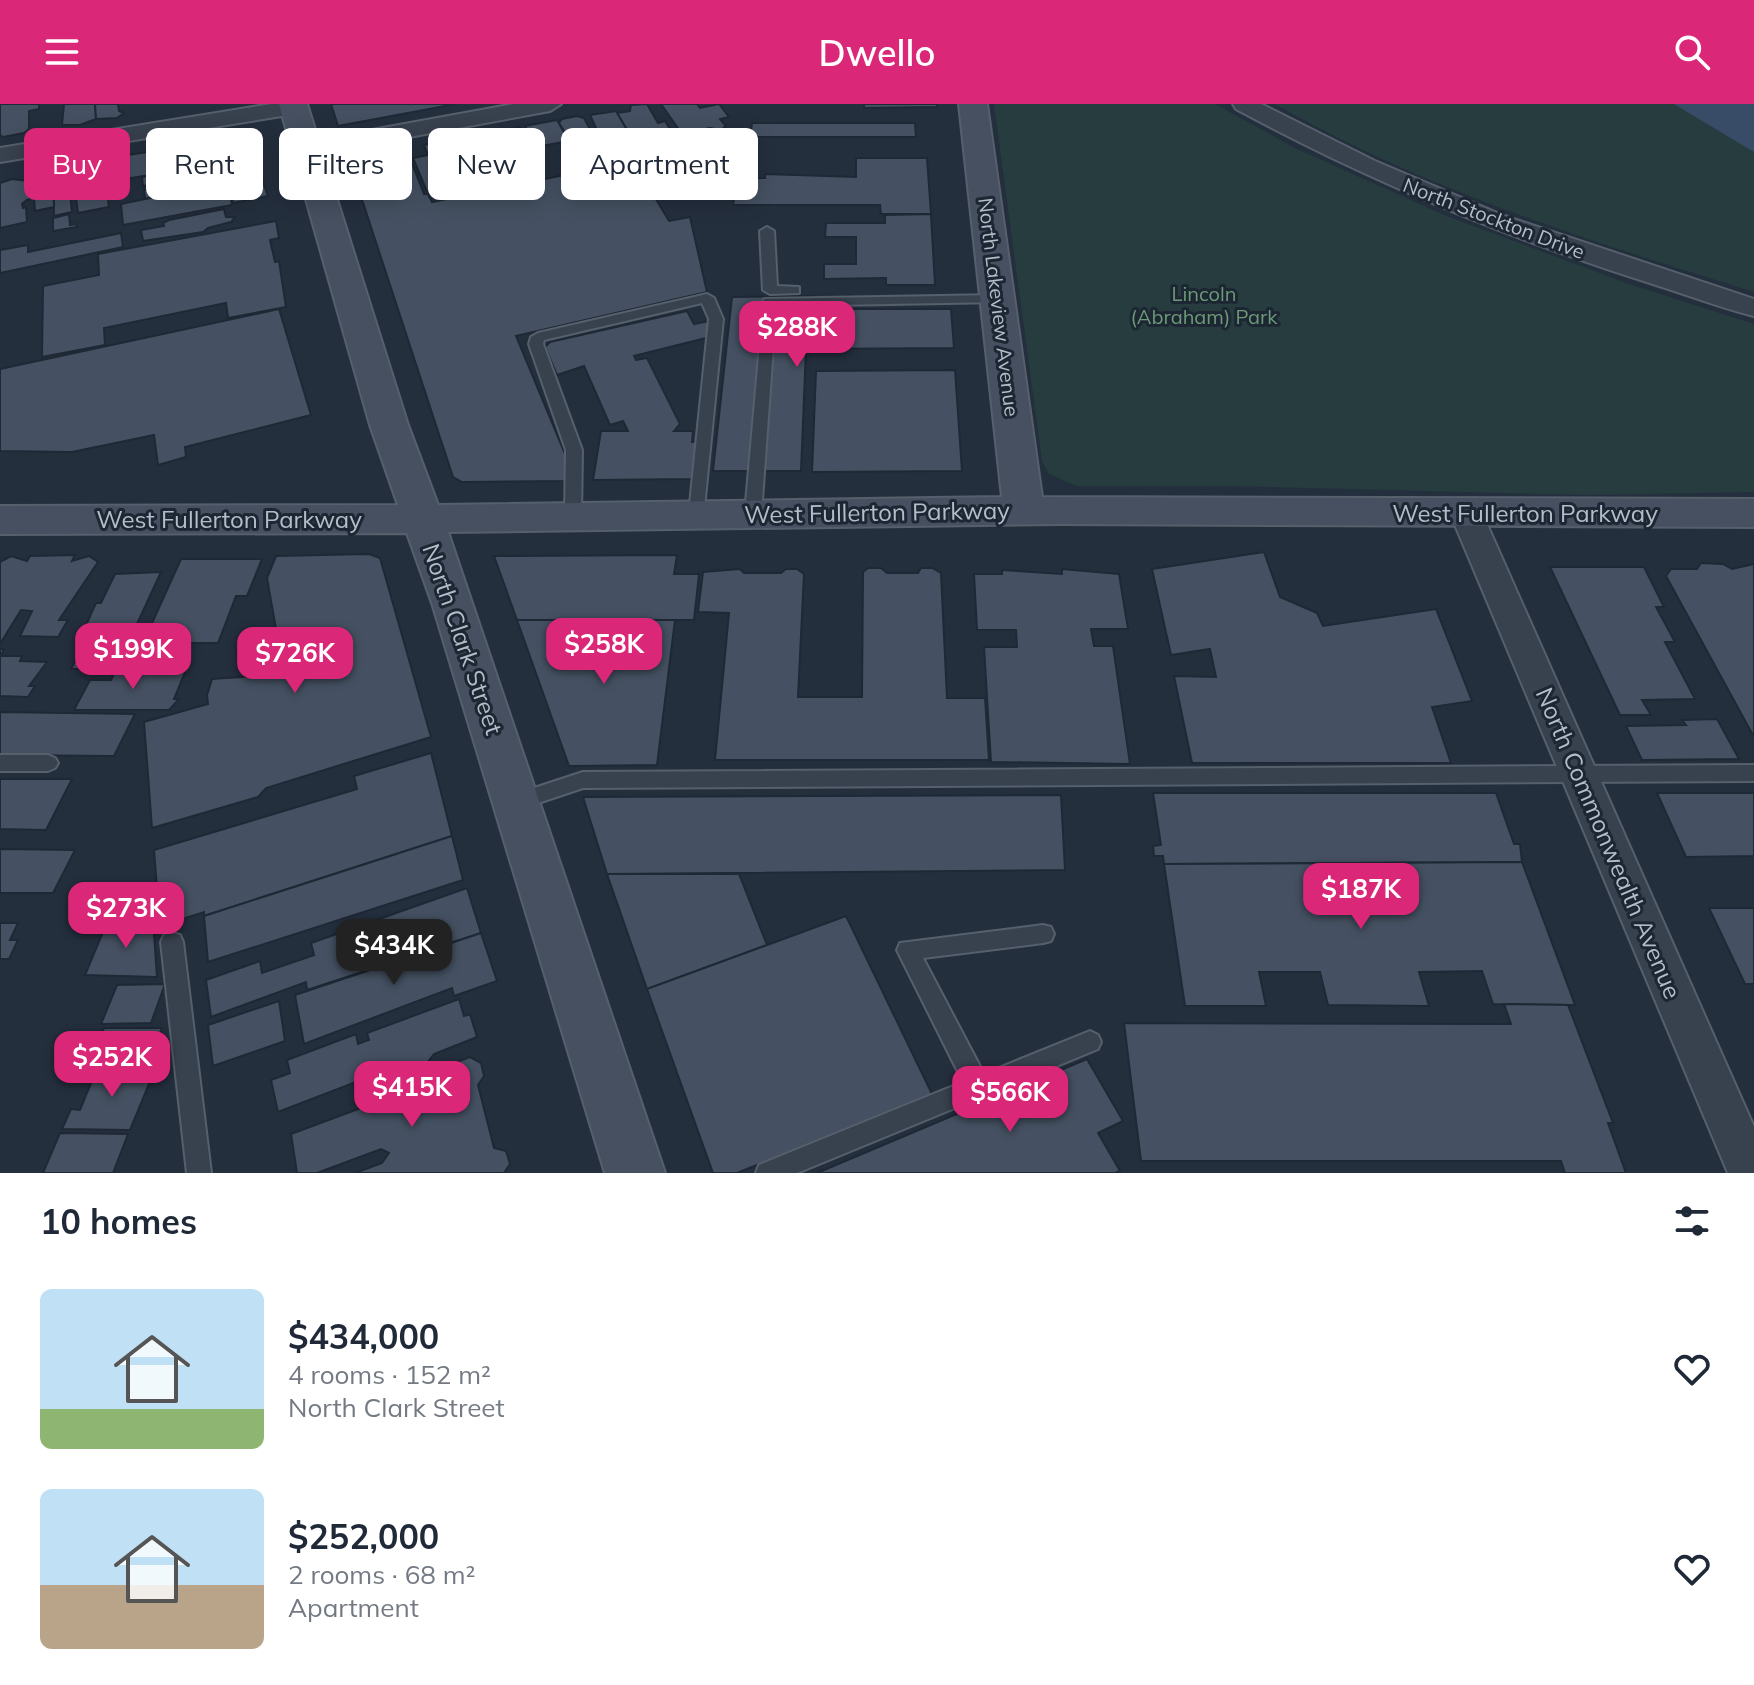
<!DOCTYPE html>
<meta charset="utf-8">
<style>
:root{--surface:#fff;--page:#f2f2f3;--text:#1f2937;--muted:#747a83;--accent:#db2777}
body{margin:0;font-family:Mulish,sans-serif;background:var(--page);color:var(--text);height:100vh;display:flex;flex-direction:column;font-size:30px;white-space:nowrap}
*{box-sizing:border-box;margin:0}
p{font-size:26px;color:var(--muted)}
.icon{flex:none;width:44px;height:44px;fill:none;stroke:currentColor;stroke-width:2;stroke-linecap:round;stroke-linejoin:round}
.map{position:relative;height:1069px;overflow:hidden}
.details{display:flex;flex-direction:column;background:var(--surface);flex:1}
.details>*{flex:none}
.banner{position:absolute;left:24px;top:24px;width:800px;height:72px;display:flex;gap:16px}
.price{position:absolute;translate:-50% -68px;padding:0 18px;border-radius:16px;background:var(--accent);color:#fff;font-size:26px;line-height:52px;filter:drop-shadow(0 2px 4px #0008)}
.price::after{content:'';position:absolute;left:50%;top:48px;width:24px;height:18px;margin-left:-12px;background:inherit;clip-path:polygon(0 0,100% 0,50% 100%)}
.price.selected{background:#222;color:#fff}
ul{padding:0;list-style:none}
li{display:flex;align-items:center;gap:24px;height:200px;padding:0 40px}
li span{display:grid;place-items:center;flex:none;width:224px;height:160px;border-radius:12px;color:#555}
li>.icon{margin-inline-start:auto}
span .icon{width:96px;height:96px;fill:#fffc;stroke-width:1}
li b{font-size:34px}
h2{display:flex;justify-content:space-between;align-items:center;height:96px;padding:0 40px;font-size:34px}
.tag{padding:0 28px;border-radius:12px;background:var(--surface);box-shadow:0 4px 20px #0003;font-size:28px;line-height:72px}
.tag.selected{background:var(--accent);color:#fff}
header{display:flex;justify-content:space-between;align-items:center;height:104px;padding:0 40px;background:var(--accent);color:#fff;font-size:36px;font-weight:600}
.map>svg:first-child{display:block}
.green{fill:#263c3f}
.water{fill:#394c67}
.building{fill:#455162;stroke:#1f2835;stroke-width:2}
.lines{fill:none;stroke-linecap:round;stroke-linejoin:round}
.lane-casing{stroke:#565f6c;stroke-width:4}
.street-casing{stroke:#565f6c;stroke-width:4}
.secondary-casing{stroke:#565f6c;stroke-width:4}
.lane{fill:#38414e;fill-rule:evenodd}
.street{fill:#38414e;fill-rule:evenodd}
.secondary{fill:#465061;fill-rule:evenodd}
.labels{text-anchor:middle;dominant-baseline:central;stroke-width:6;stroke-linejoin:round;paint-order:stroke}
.far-street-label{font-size:20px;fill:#b4bcc9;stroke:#1d2633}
.far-park-label{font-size:20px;fill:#6b9a76;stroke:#1d2633}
.street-label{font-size:24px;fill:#b4bcc9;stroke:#1d2633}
</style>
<header><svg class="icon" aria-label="menu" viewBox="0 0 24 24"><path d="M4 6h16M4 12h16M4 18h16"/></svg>Dwello<svg class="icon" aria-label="search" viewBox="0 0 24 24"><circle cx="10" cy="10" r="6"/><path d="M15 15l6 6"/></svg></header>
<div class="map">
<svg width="1754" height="1069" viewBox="0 0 1754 1069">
<rect width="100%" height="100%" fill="#242f3e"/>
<g class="green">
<path d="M994,0H1215L1295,44L1444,111L1629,180L1754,220V388L1588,391L1227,382H1077L1049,370L1042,357Z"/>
<path d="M1275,0H1754V188C1591,137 1424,86 1275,0Z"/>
</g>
<path class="water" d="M1674,0H1754V48Z"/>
<g class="building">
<path d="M0,0H39V5L29,7V25L24,29L3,33L0,31Z"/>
<path d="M64,0H95L96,15L80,21H62Z"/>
<path d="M95,0H118L119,7L124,9L117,14L96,15Z"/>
<path d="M331,0H456L338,22Z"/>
<path d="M647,0L658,19L665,17L671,27L632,34L617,9L630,7L631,1Z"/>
<path d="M661,0H697L700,4L719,0L729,13L720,15L726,22L721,26L710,24L682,30Z"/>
<path d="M864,0H937V3L864,4Z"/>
<path d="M616,7L624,21L635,40L616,44L611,35L602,37L590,11Z"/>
<path d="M577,12L584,14L596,36L586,38L592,39L596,46L578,50L559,19L562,15Z"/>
<path d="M557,16L569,37L536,43L525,22Z"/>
<path d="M752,19H915L916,33H750Z"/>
<path d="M520,23L543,67L428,90L413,54L428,51L424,41Z"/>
<path d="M752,34L751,46L757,48L756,54L749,57L748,74H765V70L856,73V54H927L931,110H881L880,101H733L735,89H688L690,72H666L669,54H693L696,35Z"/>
<path d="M219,35L224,58L151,71L147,48Z"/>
<path d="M406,44L424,90H428L432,98L633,57L669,117L690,113L707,188L516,232L568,357L566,377L462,378L453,373L350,59L355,54Z"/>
<path d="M147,48L151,71L118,76L116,53Z"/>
<path d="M224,58L219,60L221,69L143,82L142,73Z"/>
<path d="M100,59L103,62L109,103L78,109L76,93L81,92L77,88V67Z"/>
<path d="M75,67L77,88L70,89L72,108L54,112L53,69L57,68V73Z"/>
<path d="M53,69L54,103L35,107L34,94L27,96L22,100L23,104L26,103L27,118L0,124V79L12,75L29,77Z"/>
<path d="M221,69L222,79L145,95L144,86Z"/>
<path d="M262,75L268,92L233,99L229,81Z"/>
<path d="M222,79L224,91L230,89L232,101L123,121L121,100Z"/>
<path d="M224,105L226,113H235L231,118L208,124L203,128L143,137L141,126L164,122L163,119L169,116Z"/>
<path d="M69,110L70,121L76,120L77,123L53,127V114Z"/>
<path d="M931,110L935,181H886V174L824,175V160H856V133H825L826,119H885V111Z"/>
<path d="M276,117L279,134L270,136L275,158L279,157L286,203L228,214L226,199L104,224L105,241L42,253L43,182L99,171L98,150Z"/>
<path d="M121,129L123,143L0,169V146L28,141V148Z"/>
<path d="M814,192L813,205H951L954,244L806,245L801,367H713L732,193Z"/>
<path d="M279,205L311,311L185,343L186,353L158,361L154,331L72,348L0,347V265Z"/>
<path d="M687,207L694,220L709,217L710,233L634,252L636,256L647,254L680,320L674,327H693L692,338H699L693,375L593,376L601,327H628L623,317L610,321L584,262L557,271L545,243L550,238Z"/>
<path d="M955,266L962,367L812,368L816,267Z"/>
<path d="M1264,448L1280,493L1317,509L1323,522L1436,505L1472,597L1432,603L1451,659H1192L1174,572L1216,573L1210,545L1171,551L1152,465Z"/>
<path d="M369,450L380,454L431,633L266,684L258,693L152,724L144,618L208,600L207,591L212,575L284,570L267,474L276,452Z"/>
<path d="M75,451L72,457L89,452L98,458L59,516H68L58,533L20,532L32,507L21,506L0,540V458L11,452L27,457L30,452Z"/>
<path d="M677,451L674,470H699L694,516H517L494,452Z"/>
<path d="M181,455H262L247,492H236L218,539H143Z"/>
<path d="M1701,459L1723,460L1732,465L1754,460V633L1666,472L1671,465H1697Z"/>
<path d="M1550,463H1644L1664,503H1656L1675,538H1665L1695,595L1642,596L1651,611H1620Z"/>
<path d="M868,464H881L887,469H918L921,464H932L941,469L947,594H985L989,656H715L729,509L698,508L703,468L740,465L744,469H781L786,465H797L804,470L798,593H862L863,468Z"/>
<path d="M1062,465L1119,470L1128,525H1091L1094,542H1113L1130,660L991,658L984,543H1017L1016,526H977L974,470H1002V466L1062,470Z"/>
<path d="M161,468L137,520H129L118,543L109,544L99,565H71L93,521H86L96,499H101L115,470Z"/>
<path d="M517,516H675L657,661L569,662Z"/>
<path d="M0,545H4L1,552H22L20,557L47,558L29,582H35L28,593L0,592Z"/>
<path d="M116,565L186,566L174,595H179L169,606H74L90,576H111Z"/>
<path d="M0,608L135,610L114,652L0,651Z"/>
<path d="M1717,615L1739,655L1642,656L1626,622L1686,621L1682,616Z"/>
<path d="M431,649L452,732L204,812V808L160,822L154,746L357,685L354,672Z"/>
<path d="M0,675H72L46,726L0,725Z"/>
<path d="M1153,689H1496L1514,740H1520L1522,758L1164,760L1163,752H1154L1153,742L1161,741Z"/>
<path d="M1657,689H1754V752L1686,753Z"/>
<path d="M1061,691L1065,766L607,770L583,693Z"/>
<path d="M452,732L463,776L208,858L204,812Z"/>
<path d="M0,745L75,746L53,789H0Z"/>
<path d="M1522,758L1575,901L1493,900L1482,867L1419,868L1429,902L1328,901L1320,868H1259L1266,902H1185L1164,760Z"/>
<path d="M607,770H739L767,841L647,885Z"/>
<path d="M467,784L481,829L307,886L306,878L211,913L206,876L260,857L262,869L314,851L311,839Z"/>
<path d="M1709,804H1754V880H1745Z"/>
<path d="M846,812L932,990L737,1069H713L647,885Z"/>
<path d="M153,815L157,873L85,871L108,816Z"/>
<path d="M0,819H18L10,836H18L9,855H0Z"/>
<path d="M481,829L497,877L454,892L452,884L304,940L295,891Z"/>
<path d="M165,880L151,919L101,920L117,881Z"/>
<path d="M459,895L464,912L470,910L477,933L434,950L427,959L387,974L374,971L278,1008L271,976L290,969L287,956L356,930L358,940L369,936L367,929Z"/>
<path d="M279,897L285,937L213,962L208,921Z"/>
<path d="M1504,900L1568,901L1613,1019H1608L1626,1069H1565L1561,1057H1141L1124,919L1511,920Z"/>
<path d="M104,924H162L149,959H91Z"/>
<path d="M470,953L481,959L484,972L478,981L494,1044L506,1047L510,1060L504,1069H355L382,1059L389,1049L381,1045L317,1069H297L291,1030L399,990L396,980Z"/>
<path d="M1087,955L1123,1017L1098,1029L1120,1067L1115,1069H817Z"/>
<path d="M98,962L156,963L130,1026L62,1025L71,1005L80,1006Z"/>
<path d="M60,1029L128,1030L113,1069H43Z"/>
</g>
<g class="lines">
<g class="lane-casing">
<g id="lane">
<path d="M767,123L774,127L777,182L799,183V189L770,190L763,186L760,127Z"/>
<path d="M707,190L714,194L723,215L703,414L697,416L689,410L709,215L702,199L544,236L543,240L582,346L581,412L579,416H567L565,412L566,346L529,240L531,233L538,229Z"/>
<path d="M998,191L1003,192V198L776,202L761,410L753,416L747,414L745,410L764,195Z"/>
<path d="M0,651H48L55,654L58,659L55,664L48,667H0Z"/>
<path d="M1754,661V677L583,684L517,706L510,704L507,698L510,692L583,668Z"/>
<path d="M1043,821L1051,823L1054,830L1051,837L1043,839L923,854L984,970L1090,927L1098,931L1101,938L1098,945L797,1069H756L759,1061L963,978L897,846L900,839Z"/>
<path d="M172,829L180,831L183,838L211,1069H187L161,838L164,831Z"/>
</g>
</g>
<g class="street-casing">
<g id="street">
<path d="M271,0H303L305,3L294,10L0,58V44Z"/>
<path d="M514,0H561L550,7L306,52L298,50L294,45L298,40L306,38Z"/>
<path d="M1233,0H1261L1375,57L1502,111L1754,195V212C1721,204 1688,191 1656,181C1510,135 1371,78 1236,5Z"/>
<path d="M1466,399L1477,402L1482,409L1754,1023V1069H1728L1450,409L1455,402Z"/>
</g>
</g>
<g class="secondary-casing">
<path id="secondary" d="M279,0H307L408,321L438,401L1002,393L959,0H987L1042,393L1754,395V423L1060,420L448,428L665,1069H605L432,499L407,429L0,430V402L398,401L370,321Z"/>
</g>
<use href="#lane" class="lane"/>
<use href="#street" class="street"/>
<use href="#secondary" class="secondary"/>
</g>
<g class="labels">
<g class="far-street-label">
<text transform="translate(1494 114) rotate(21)">North Stockton Drive</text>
<text transform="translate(999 203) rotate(83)">North Lakeview Avenue</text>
</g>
<g class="far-park-label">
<text x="1204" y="189">Lincoln<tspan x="1204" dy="23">(Abraham) Park</tspan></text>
</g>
<g class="street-label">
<text transform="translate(877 408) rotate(-1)">West Fullerton Parkway</text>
<text x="1525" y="409">West Fullerton Parkway</text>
<text x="229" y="415">West Fullerton Parkway</text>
<text transform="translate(463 535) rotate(71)">North Clark Street</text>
<text transform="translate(1609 739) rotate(67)">North Commonwealth Avenue</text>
</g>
</g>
</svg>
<b class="price" style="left:797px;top:265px">$288K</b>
<b class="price" style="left:604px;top:582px">$258K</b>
<b class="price" style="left:133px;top:587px">$199K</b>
<b class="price" style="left:295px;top:591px">$726K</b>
<b class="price" style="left:1361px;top:827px">$187K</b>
<b class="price" style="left:126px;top:846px">$273K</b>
<b class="price selected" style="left:394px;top:883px">$434K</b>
<b class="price" style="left:112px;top:995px">$252K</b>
<b class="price" style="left:412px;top:1025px">$415K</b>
<b class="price" style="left:1010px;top:1030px">$566K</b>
<div class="banner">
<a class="tag selected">Buy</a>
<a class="tag">Rent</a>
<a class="tag">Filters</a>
<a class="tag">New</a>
<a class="tag">Apartment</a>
</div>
</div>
<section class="details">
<h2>10 homes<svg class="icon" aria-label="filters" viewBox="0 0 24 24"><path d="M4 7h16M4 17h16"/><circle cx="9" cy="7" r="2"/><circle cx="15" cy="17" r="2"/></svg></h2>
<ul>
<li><span style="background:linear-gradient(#bfe0f5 75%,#8fb573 0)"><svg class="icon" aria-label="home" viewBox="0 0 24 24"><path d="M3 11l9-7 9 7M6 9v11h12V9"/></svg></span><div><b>$434,000</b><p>4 rooms · 152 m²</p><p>North Clark Street</p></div><svg class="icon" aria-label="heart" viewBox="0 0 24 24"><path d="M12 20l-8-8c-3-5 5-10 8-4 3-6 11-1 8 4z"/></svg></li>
<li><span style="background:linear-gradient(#bfe0f5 60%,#b9a48a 0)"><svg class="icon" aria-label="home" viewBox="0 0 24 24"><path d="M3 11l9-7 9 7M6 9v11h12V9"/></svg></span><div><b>$252,000</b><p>2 rooms · 68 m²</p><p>Apartment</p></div><svg class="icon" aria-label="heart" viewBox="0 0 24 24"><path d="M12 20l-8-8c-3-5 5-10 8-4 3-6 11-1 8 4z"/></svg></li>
</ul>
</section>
